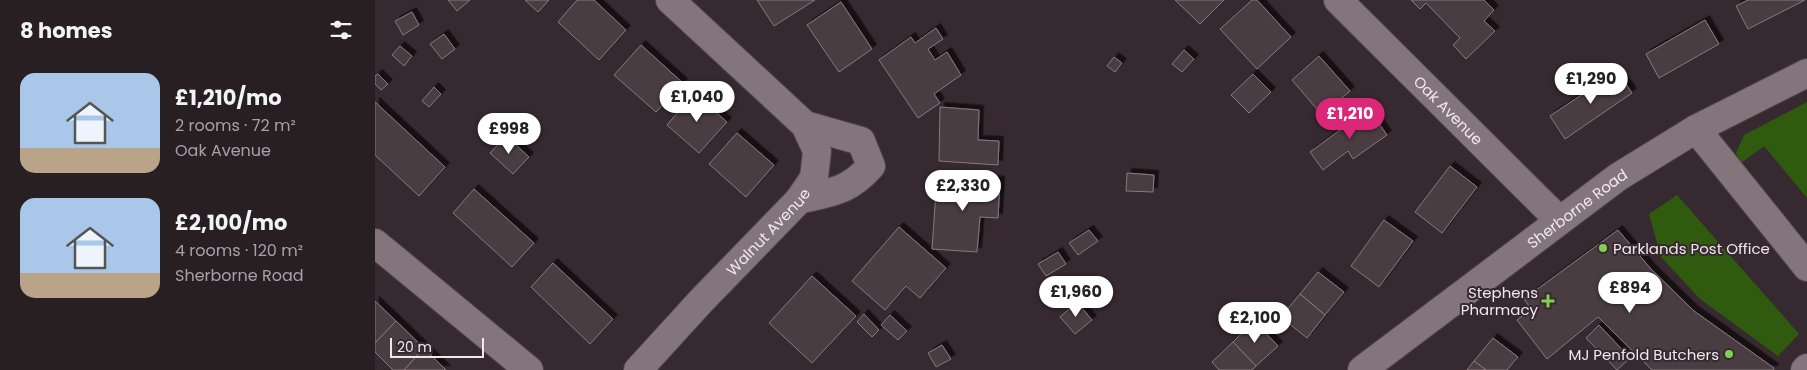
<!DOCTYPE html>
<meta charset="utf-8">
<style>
:root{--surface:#281f23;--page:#342c30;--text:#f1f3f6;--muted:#a5a2a6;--accent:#db2777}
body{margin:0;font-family:Poppins,sans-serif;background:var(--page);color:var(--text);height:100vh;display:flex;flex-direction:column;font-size:19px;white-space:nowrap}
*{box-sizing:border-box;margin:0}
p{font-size:16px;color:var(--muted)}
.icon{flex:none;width:28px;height:28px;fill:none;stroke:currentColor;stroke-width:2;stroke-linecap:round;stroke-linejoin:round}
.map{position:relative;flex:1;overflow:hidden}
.panel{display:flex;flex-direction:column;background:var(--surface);width:375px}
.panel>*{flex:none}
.scale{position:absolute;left:15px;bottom:12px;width:94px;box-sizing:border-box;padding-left:5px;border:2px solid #f0e8eb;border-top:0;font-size:14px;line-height:18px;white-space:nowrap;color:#f0e8eb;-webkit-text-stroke:4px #36292f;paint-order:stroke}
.price{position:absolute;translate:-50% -42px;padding:0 11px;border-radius:18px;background:#fff;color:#222;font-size:16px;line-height:32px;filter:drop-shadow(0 1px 2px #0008)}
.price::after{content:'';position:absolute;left:50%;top:30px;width:15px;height:11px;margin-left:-8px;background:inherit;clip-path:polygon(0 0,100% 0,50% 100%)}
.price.on{background:var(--accent);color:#fff}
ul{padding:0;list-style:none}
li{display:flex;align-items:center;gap:15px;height:125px;padding:0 20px}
li span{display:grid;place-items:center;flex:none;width:140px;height:100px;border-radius:15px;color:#555}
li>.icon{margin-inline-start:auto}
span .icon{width:60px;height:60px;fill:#fffc;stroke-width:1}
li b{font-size:21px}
h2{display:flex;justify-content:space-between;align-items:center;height:60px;padding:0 20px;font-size:21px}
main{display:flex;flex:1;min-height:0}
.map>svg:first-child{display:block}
.green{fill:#305b0e}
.building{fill:#4a3d43;stroke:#88787f;filter:url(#shadow)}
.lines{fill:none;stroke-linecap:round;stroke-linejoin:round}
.minor-casing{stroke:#50454a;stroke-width:30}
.minor{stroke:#84747b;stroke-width:28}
.poi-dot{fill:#82d04f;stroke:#36292f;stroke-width:2}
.labels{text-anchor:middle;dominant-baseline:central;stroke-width:4;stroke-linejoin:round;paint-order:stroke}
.street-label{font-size:15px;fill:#f0e8eb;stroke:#36292f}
.poi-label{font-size:15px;fill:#f0e8eb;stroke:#36292f;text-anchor:end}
</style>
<main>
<section class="panel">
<h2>8 homes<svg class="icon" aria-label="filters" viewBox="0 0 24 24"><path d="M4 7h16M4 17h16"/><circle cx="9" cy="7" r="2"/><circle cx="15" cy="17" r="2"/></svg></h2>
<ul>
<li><span style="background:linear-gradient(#a9c7e8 75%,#b9a48a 0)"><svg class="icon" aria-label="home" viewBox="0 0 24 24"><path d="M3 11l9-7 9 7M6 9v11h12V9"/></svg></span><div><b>£1,210/mo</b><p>2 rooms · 72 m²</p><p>Oak Avenue</p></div></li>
<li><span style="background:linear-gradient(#a9c7e8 75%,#b9a48a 0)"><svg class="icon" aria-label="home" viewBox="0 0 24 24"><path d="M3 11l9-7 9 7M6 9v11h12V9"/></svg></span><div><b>£2,100/mo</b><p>4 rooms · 120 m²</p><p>Sherborne Road</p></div></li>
</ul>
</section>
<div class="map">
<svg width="1432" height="370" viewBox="0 0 1432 370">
<defs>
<filter id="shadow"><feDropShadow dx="4.5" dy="-4.5" stdDeviation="0" flood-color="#0009"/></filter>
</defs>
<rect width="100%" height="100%" fill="#36292f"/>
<g class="green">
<path d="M1432,102V198L1389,146L1366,163L1361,153L1369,135Z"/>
<path d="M1302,195L1424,334L1403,356L1325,299L1286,257L1274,214Z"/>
</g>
<g class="building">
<path d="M73,0H95L82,11Z"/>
<path d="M150,0H174L163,12Z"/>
<path d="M202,0H219L251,30L224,60L183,22Z"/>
<path d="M382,0H440L399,26Z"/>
<path d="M800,0H849L825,24Z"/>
<path d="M877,0H882L916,37L882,69L845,29Z"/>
<path d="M1036,0H1109L1119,10L1109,21L1120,31L1091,59L1078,45L1085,38L1051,3L1045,9Z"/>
<path d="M1373,0H1430L1373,29L1361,6Z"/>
<path d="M466,2L497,49L464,72L432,25Z"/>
<path d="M37,12L44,25L28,35L20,21Z"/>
<path d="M1330,20L1344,44L1284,78L1271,54Z"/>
<path d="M561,28L568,39L553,49L560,60L572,52L586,75L559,94L565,103L543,118L504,60L536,37L540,43Z"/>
<path d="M69,34L80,49L67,59L55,44Z"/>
<path d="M266,45L308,83L281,112L239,75Z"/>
<path d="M25,46L37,56L29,66L17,55Z"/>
<path d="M809,50L819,59L807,72L797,64Z"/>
<path d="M944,56L975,91L947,115L917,80Z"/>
<path d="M739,57L747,63L740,72L732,66Z"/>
<path d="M1242,71L1257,93L1190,139L1175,116Z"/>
<path d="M3,74L13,84L6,90L0,84V76Z"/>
<path d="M878,74L896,92L874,113L856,95Z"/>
<path d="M59,87L66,94L54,107L47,101Z"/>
<path d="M319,93L352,122L324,153L292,125Z"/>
<path d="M0,102L70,167L44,196L0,155Z"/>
<path d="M565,107L604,110L603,140L624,141L623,165L564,161Z"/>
<path d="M994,109L1012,135L978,159L973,151L948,170L935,152Z"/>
<path d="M115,123L121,129L116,136L108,130Z"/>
<path d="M362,133L399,165L371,197L334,164Z"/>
<path d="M131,136L154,157L138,174L115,153Z"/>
<path d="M1075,166L1102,187L1067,233L1040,212Z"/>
<path d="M752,173L779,175L778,192L751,191Z"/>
<path d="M562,177L625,181L623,218L605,217L602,252L557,249Z"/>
<path d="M99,189L159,243L137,267L78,213Z"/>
<path d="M1009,220L1038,241L1004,287L976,266Z"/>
<path d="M524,227L571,268L545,298L531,286L510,310L477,281Z"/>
<path d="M714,230L723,241L703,255L694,243Z"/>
<path d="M1243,230L1276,269L1319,311L1399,368L1398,370H1277L1223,317L1172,359L1142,320L1156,309L1149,299Z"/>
<path d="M683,252L691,264L671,276L663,264Z"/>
<path d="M178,263L238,319L215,344L156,287Z"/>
<path d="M943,272L969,292L950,315L925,294Z"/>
<path d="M437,276L481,316L437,363L394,323Z"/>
<path d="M925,294L950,315L932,338L906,317Z"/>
<path d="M0,301L21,321L0,343Z"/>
<path d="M702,302L717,320L700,334L685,317Z"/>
<path d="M489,314L504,330L497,337L482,322Z"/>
<path d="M515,315L532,331L523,340L506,325Z"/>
<path d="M21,321L49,348L29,370H18L0,352V343Z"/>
<path d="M879,321L903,346L881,366L858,342Z"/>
<path d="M1224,325L1255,358L1242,370L1211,338Z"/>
<path d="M1118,338L1143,357L1132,370H1111L1099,361Z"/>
<path d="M858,342L881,366L877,370H844L837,362Z"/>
<path d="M567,345L576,359L561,367L553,353Z"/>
<path d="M49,348L71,370H29Z"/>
<path d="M1099,361L1111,370H1092Z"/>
</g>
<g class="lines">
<g class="minor-casing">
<g id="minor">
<path id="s1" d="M963,0L1184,220"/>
<path d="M1321,129L1432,267"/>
<path d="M424,200C456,192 473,192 496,166L486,141L430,125"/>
<path d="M0,243L154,370"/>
<path id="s2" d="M263,370L326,301L424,200L439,178L442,151L430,125L295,0"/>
<path id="s3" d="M987,370L1243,177L1321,129L1432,73"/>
<path d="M1430,370L1432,368"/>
</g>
</g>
<use href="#minor" class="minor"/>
</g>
<g class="poi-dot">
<circle cx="1228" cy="248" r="5"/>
<path d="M1170.5 293.5h5v5h5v5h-5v5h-5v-5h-5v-5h5z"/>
<circle cx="1354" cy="354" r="5"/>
</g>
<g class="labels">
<g class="street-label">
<text stroke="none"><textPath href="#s1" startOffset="156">Oak Avenue</textPath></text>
<text stroke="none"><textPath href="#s3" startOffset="269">Sherborne Road</textPath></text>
<text stroke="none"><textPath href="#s2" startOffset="190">Walnut Avenue</textPath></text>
</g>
<g class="poi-label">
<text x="1238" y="248" text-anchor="start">Parklands Post Office</text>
<text x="1163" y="292">Stephens<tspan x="1163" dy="17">Pharmacy</tspan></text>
<text x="1344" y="354">MJ Penfold Butchers</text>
</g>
</g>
</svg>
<div class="scale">20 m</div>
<b class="price" style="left:1216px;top:105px">£1,290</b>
<b class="price" style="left:322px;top:123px">£1,040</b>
<b class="price on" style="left:975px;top:140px">£1,210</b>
<b class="price" style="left:134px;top:155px">£998</b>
<b class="price" style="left:588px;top:212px">£2,330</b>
<b class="price" style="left:1255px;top:314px">£894</b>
<b class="price" style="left:701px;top:318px">£1,960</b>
<b class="price" style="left:880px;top:344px">£2,100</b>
</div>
</main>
